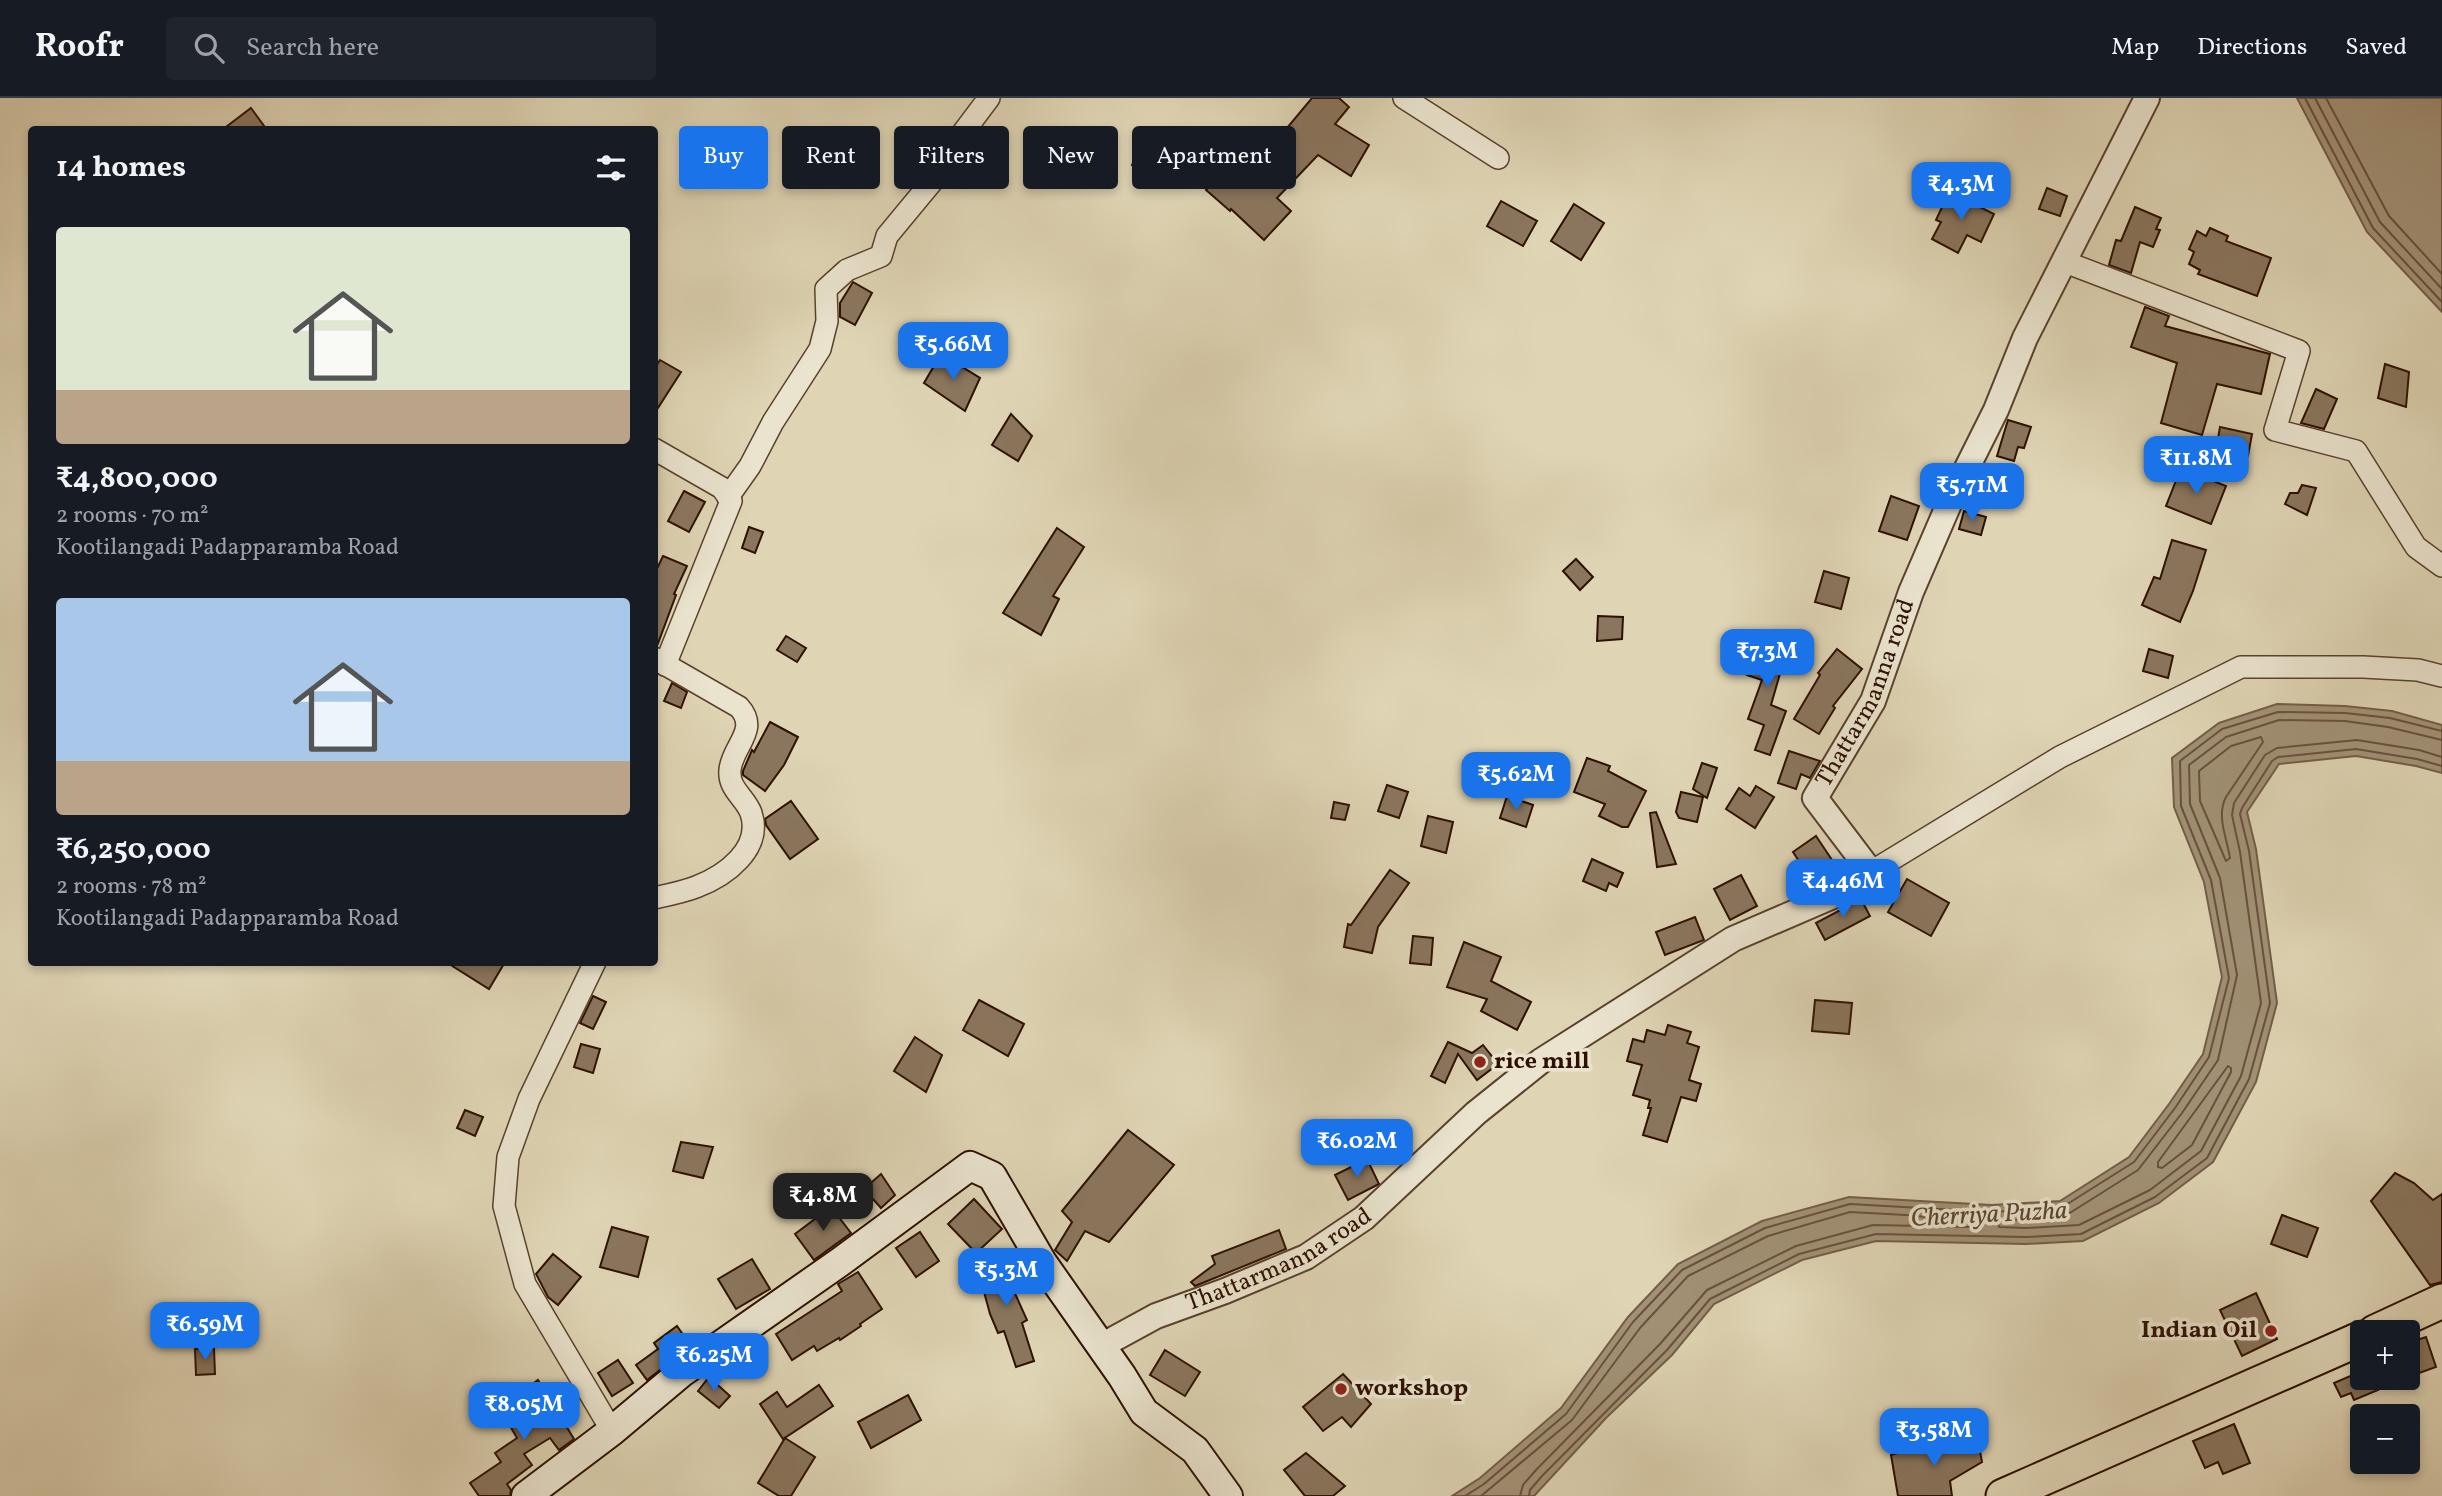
<!DOCTYPE html>
<meta charset="utf-8">
<style>
:root{--surface:#171b24;--page:#20242c;--text:#f1f3f6;--muted:#9ea1a6;--line:#363941;--accent:#1a73e8}
body{margin:0;font-family:Vollkorn,serif;background:var(--page);color:var(--text);height:100vh;display:flex;flex-direction:column;font-size:26px;white-space:nowrap}
*{box-sizing:border-box;margin:0}
p{font-size:23px;color:var(--muted)}
.icon{flex:none;width:38px;height:38px;fill:none;stroke:currentColor;stroke-width:2;stroke-linecap:round;stroke-linejoin:round}
.map{position:relative;flex:1;overflow:hidden}
.side{position:absolute;left:28px;top:28px;width:630px;height:840px;display:flex;flex-direction:column;background:var(--surface);border-radius:7px;box-shadow:0 4px 10px #0003}
.side>*{flex:none}
.top-card{position:absolute;left:679px;top:28px;width:665px;height:63px;display:flex;gap:14px}
.controls{position:absolute;left:2350px;top:1222px;display:grid;gap:14px}
.controls a{display:grid;place-items:center;width:70px;height:70px;border-radius:7px;background:var(--surface);box-shadow:0 4px 10px #0003;font-size:35px}
.price{position:absolute;translate:-50% -60px;padding:0 16px;border-radius:14px;background:var(--accent);color:#fff;font-size:23px;line-height:46px;filter:drop-shadow(0 2px 4px #0008)}
.price::after{content:'';position:absolute;left:50%;top:42px;width:21px;height:16px;margin-left:-10px;background:inherit;clip-path:polygon(0 0,100% 0,50% 100%)}
.price.selected{background:#222;color:#fff}
ul{padding:0;list-style:none}
li{display:grid;align-content:center;gap:14px;height:371px;padding:0 28px}
li span{display:grid;place-items:center;height:217px;border-radius:7px;color:#555}
li>.icon{margin-inline-start:auto}
span .icon{width:126px;height:126px;fill:#fffc;stroke-width:1}
li b{font-size:30px}
h2{display:flex;justify-content:space-between;align-items:center;height:84px;padding:0 28px;font-size:30px}
.pill{padding:0 24px;border-radius:7px;background:var(--surface);box-shadow:0 4px 10px #0003;font-size:24px;line-height:63px}
.pill.selected{background:var(--accent);color:#fff}
header{display:flex;align-items:center;gap:42px;box-sizing:border-box;height:98px;padding:0 35px;background:var(--surface);border-bottom:2px solid var(--line)}
header strong{font-size:33px}
nav{display:flex;gap:38px;margin-inline-start:auto;font-size:24px}
.search{width:490px;height:63px;background:var(--page);display:flex;align-items:center;gap:18px;box-sizing:border-box;padding:0 24px;border-radius:7px;color:var(--muted);font-size:26px}
.map>svg:first-child{display:block}
.water{fill:#a29277;stroke:#735e47;stroke-width:2}
.lines{fill:none;stroke-linecap:round;stroke-linejoin:round}
.shore{stroke:#68513c;stroke-width:2}
.building{fill:#8a765e;stroke:#2d1000;stroke-width:2}
.minor-casing{stroke:#5a412d;stroke-width:24}
.tertiary-casing{stroke:#5a412d;stroke-width:28}
.secondary-casing{stroke:#2d1000;stroke-width:32}
.trunk-casing{stroke:#2d1000;stroke-width:37}
.minor{stroke:#eae4cf;stroke-width:21}
.tertiary{stroke:#eae4cf;stroke-width:24}
.secondary{stroke:#eae4cf;stroke-width:28}
.trunk{stroke:#dfd5b5;stroke-width:33}
.poi-dot{fill:#8f2418;stroke:#eae4cf;stroke-width:2.5}
.labels{text-anchor:middle;dominant-baseline:central;stroke-width:7;stroke-linejoin:round;paint-order:stroke}
.street-label{font-size:24px;fill:#2d1000;stroke:#eae4cf}
.poi-label{font-size:24px;font-weight:bold;fill:#2d1000;stroke:#eae4cf;text-anchor:start}
.water-label{font-size:26px;font-style:italic;fill:#5c4430;stroke:#eae4cf}
</style>
<header>
<strong>Roofr</strong>
<div class="search"><svg class="icon" aria-label="search" viewBox="0 0 24 24"><circle cx="10" cy="10" r="6"/><path d="M15 15l6 6"/></svg>Search here</div>
<nav><a>Map</a><a>Directions</a><a>Saved</a></nav>
</header>
<div class="map">
<svg width="2442" height="1398" viewBox="0 0 2442 1398">
<rect width="100%" height="100%" fill="#dfd5b5"/>
<filter id="stains"><feTurbulence type="fractalNoise" baseFrequency=".00286" numOctaves="4"/><feColorMatrix values="0 0 0 0 .2 0 0 0 0 .09 0 0 0 0 .02 0 0 0 .5 -.17"/></filter>
<radialGradient id="worn" r=".72"><stop offset=".6" stop-color="#630" stop-opacity="0"/><stop offset="1" stop-color="#630" stop-opacity=".3"/></radialGradient>
<g class="water">
<path d="M2297,0H2442V214L2367,134Z"/>
<path d="M2277,606L2345,608L2392,613L2442,627V675L2416,668L2356,658L2279,666L2247,714L2256,751L2277,905L2256,984L2213,1064L2159,1105L2083,1143L2026,1146L1876,1143L1802,1162L1714,1206L1672,1257L1606,1320L1534,1398H1452L1480,1380L1561,1310L1628,1219L1678,1166L1762,1123L1849,1099L1992,1107L2060,1103L2129,1059L2169,1006L2203,956L2222,879L2204,784L2174,709L2172,660L2219,625Z"/>
</g>
<g class="lines">
<g class="shore">
<path d="M2305,0L2373,130L2442,204"/>
<path d="M2315,0L2380,124L2442,191"/>
<path d="M2326,0L2389,118L2442,176"/>
<path d="M2261,639L2263,644L2226,699C2216,718 2227,740 2230,760L2226,763L2200,703L2199,673L2231,648Z"/>
<path d="M2442,642L2388,629L2345,623L2279,622L2226,639L2189,667L2190,706L2220,780L2237,877L2218,962L2182,1015L2138,1072L2065,1118L2001,1123L1998,1125L1999,1129L2026,1130L2079,1127L2150,1092L2201,1053L2241,978L2261,905L2240,754L2232,717L2234,705L2265,657L2277,650L2357,642L2419,652L2442,659"/>
<path d="M2228,968L2231,970V974L2192,1047L2162,1070L2158,1069V1064Z"/>
<path d="M1465,1398L1484,1386L1566,1316L1633,1224L1682,1172L1765,1130L1850,1106L1992,1114L2061,1110L2134,1064L2175,1010L2209,959L2229,880L2211,782L2181,708L2180,663L2222,631L2278,614L2345,615L2390,620L2442,633"/>
<path d="M1481,1398L1572,1322L1640,1230L1688,1178L1768,1138L1850,1114L1906,1117L1976,1124L1973,1129L1873,1127L1796,1148L1707,1192L1660,1246L1536,1372L1523,1387L1520,1398"/>
<path d="M1529,1398L1530,1392L1542,1378L1667,1252L1710,1201L1799,1156L1876,1136L2026,1139L2081,1136L2155,1099L2207,1060L2249,981L2270,905L2249,753L2240,716L2242,710L2272,663L2278,659L2356,651L2417,661L2442,668"/>
</g>
</g>
<g class="building">
<path d="M1312,0H1339L1349,9L1335,26L1369,47L1351,78L1318,57L1277,100L1291,113L1264,142L1231,111L1230,113L1206,92L1235,60L1251,74L1290,33L1287,30Z"/>
<path d="M251,10L267,32H222Z"/>
<path d="M1150,31L1193,51L1176,88L1132,67Z"/>
<path d="M2047,90L2067,98L2060,118L2039,111Z"/>
<path d="M1949,94L1994,116L1981,144L1967,137L1958,155L1932,141L1941,124L1936,122Z"/>
<path d="M1501,103L1537,123L1523,148L1487,128Z"/>
<path d="M1574,106L1604,125L1581,162L1551,143Z"/>
<path d="M2135,109L2161,120L2156,131L2160,132L2153,149L2140,144L2131,175L2109,167L2116,142L2121,143Z"/>
<path d="M2210,130L2228,138L2226,143L2271,160L2257,198L2198,176L2200,172L2189,166L2194,154L2189,151L2197,133L2206,138Z"/>
<path d="M853,184L872,195L855,227L840,219V205Z"/>
<path d="M2145,209L2169,218L2165,228L2270,256L2261,296L2217,286L2202,337L2161,325L2177,265L2131,249Z"/>
<path d="M941,256L980,280L965,313L924,285Z"/>
<path d="M660,262L681,274L654,316V271Z"/>
<path d="M2385,266L2409,274L2406,309L2378,300Z"/>
<path d="M2316,291L2337,301L2324,331L2301,325Z"/>
<path d="M1011,316L1032,338L1018,363L992,347Z"/>
<path d="M2008,322L2031,329L2024,350L2018,349L2014,363L1997,358Z"/>
<path d="M2220,329L2252,336L2248,358L2216,352Z"/>
<path d="M2181,370L2226,388L2211,426L2166,408Z"/>
<path d="M2302,387L2316,390L2307,417L2285,406L2290,395H2298Z"/>
<path d="M684,393L705,404L689,434L668,423Z"/>
<path d="M1891,398L1919,408L1907,442L1879,433Z"/>
<path d="M1964,413L1986,419L1981,437L1959,431Z"/>
<path d="M749,429L763,434L755,455L742,450Z"/>
<path d="M1057,430L1084,449L1053,498L1059,501L1041,537L1003,515Z"/>
<path d="M2172,442L2206,452L2193,493L2180,524L2142,507L2154,479L2160,481Z"/>
<path d="M663,458L687,468L674,496L676,497L657,548L654,547V477Z"/>
<path d="M1576,461L1593,479L1580,492L1563,473Z"/>
<path d="M1824,473L1849,480L1841,511L1815,504Z"/>
<path d="M1598,518L1623,519L1622,541L1597,543Z"/>
<path d="M1759,535L1789,544L1771,607L1786,613L1770,657L1755,652L1764,627L1748,621L1762,582L1747,577Z"/>
<path d="M786,538L806,550L797,564L777,552Z"/>
<path d="M1837,551L1862,571L1833,608L1835,610L1819,636L1794,621L1820,577L1818,575Z"/>
<path d="M2149,551L2173,558L2168,580L2143,573Z"/>
<path d="M672,585L687,594L681,610L664,603Z"/>
<path d="M770,624L798,639L784,667L765,693L743,677V673L752,652L754,654Z"/>
<path d="M1789,653L1820,663L1810,680L1801,676L1796,691L1778,685Z"/>
<path d="M1587,660L1610,668L1608,673L1646,693L1628,729H1622L1599,718L1605,706L1574,694Z"/>
<path d="M1702,665L1717,670L1707,700L1693,691Z"/>
<path d="M1387,687L1408,694L1399,720L1378,713Z"/>
<path d="M1756,688L1774,699L1755,730L1726,711L1739,690L1750,698Z"/>
<path d="M1681,694L1703,699L1697,724L1679,720L1676,714Z"/>
<path d="M1507,698L1533,707L1526,729L1500,720Z"/>
<path d="M791,703L818,741L790,761L766,727L765,721Z"/>
<path d="M1334,704L1349,707L1345,722L1331,720Z"/>
<path d="M1656,714L1676,766L1657,769L1650,715Z"/>
<path d="M1428,718L1453,724L1446,755L1421,748Z"/>
<path d="M1816,738L1832,762L1808,777L1793,754Z"/>
<path d="M1592,761L1623,775L1617,789L1609,785L1606,793L1583,783Z"/>
<path d="M1390,772L1409,785L1378,829L1372,855L1344,849L1348,826L1351,827Z"/>
<path d="M1741,777L1757,808L1730,822L1714,791Z"/>
<path d="M1907,781L1949,805L1931,838L1888,814Z"/>
<path d="M1861,801L1870,818L1825,842L1816,825Z"/>
<path d="M1695,819L1704,842L1665,857L1656,834Z"/>
<path d="M1413,838L1433,840L1431,867L1410,865Z"/>
<path d="M1464,844L1501,859L1491,883L1531,904L1517,932L1481,913L1487,901L1447,889Z"/>
<path d="M446,864H505L489,891Z"/>
<path d="M593,898L606,904L593,931L580,925Z"/>
<path d="M979,902L1024,926L1008,958L963,932Z"/>
<path d="M1815,902L1852,905L1849,936L1812,933Z"/>
<path d="M1668,927L1691,934L1687,945L1699,949L1689,982L1701,986L1696,1003L1681,999L1667,1044L1643,1037L1651,1010H1648L1650,1002L1633,997L1642,967L1627,963L1633,941L1644,944L1647,932L1665,937Z"/>
<path d="M915,939L942,957L926,994L894,973Z"/>
<path d="M1448,944L1472,955L1483,947L1498,966L1477,982L1458,956L1445,985L1431,978Z"/>
<path d="M581,946L600,951L593,975L574,969Z"/>
<path d="M465,1012L483,1019L475,1038L457,1030Z"/>
<path d="M1128,1032L1174,1067L1109,1144L1085,1133L1067,1163L1055,1152L1072,1124L1062,1113Z"/>
<path d="M681,1044L713,1049L703,1080L673,1073Z"/>
<path d="M1367,1061L1379,1086L1348,1102L1335,1077Z"/>
<path d="M2395,1075L2414,1085L2433,1102L2442,1096V1184L2430,1187L2371,1103Z"/>
<path d="M881,1076L895,1097L881,1110L864,1091Z"/>
<path d="M974,1101L1002,1131L976,1155L948,1126Z"/>
<path d="M831,1109L851,1135L814,1162L795,1136Z"/>
<path d="M2282,1117L2318,1130L2307,1159L2271,1146Z"/>
<path d="M612,1129L648,1139L638,1179L600,1169Z"/>
<path d="M1279,1132L1286,1151L1195,1188L1191,1184L1215,1166L1212,1158Z"/>
<path d="M920,1134L939,1163L916,1179L896,1150Z"/>
<path d="M553,1156L581,1179L558,1207L548,1199L536,1176Z"/>
<path d="M1006,1158L1016,1190L1013,1191L1027,1222L1022,1225L1034,1263L1016,1269L1004,1233L998,1235L990,1216L977,1168Z"/>
<path d="M752,1161L770,1191L736,1211L718,1181Z"/>
<path d="M858,1174L882,1211L860,1226L861,1228L840,1242L839,1240L817,1253L814,1248L792,1262L776,1236L842,1193L838,1186Z"/>
<path d="M2256,1195L2277,1241L2242,1258L2220,1212Z"/>
<path d="M677,1228L691,1248L647,1282L636,1267L658,1251L654,1245Z"/>
<path d="M2426,1239L2436,1269L2408,1279V1245Z"/>
<path d="M195,1251H214L215,1276L196,1277Z"/>
<path d="M1165,1252L1200,1274L1185,1298L1150,1277Z"/>
<path d="M618,1262L633,1285L612,1298L598,1275Z"/>
<path d="M2362,1273V1279H2372L2378,1292L2354,1302L2351,1295L2341,1299L2334,1285Z"/>
<path d="M1343,1276L1371,1306L1351,1329L1342,1319L1323,1333L1303,1309Z"/>
<path d="M709,1279L730,1298L719,1310L698,1293Z"/>
<path d="M538,1282L574,1341L559,1352L550,1340L524,1356L532,1367L507,1386L511,1392L510,1398H479L470,1385L501,1364L495,1355L517,1340L506,1321L529,1306L521,1294Z"/>
<path d="M819,1287L833,1308L783,1341L760,1306L777,1294L787,1309Z"/>
<path d="M908,1297L921,1322L871,1350L858,1324Z"/>
<path d="M2234,1326L2250,1365L2223,1376L2218,1364L2205,1370L2193,1343Z"/>
<path d="M1977,1337L1982,1364L1950,1383L1952,1398H1898L1891,1357L1931,1344L1933,1353Z"/>
<path d="M785,1340L815,1359L791,1398H779L758,1385Z"/>
<path d="M1306,1355L1345,1388L1333,1398H1305L1284,1372Z"/>
</g>
<g class="lines">
<g class="minor-casing">
<g id="minor">
<path d="M1404,0L1498,60"/>
<path d="M2065,164L2299,253L2275,332L2356,353L2416,449L2442,468"/>
<path d="M654,351L722,390L731,403L665,567"/>
<path d="M728,399L750,368L773,324L820,251L827,223L826,191L847,172L881,158L887,138L935,80L950,52L989,0"/>
<path d="M654,560L739,609C760,632 732,648 730,672C728,691 745,699 751,715C763,751 725,778 696,789C683,794 668,797 654,800"/>
<path d="M1871,774L2060,659L2241,569H2363L2418,572L2442,578"/>
<path d="M595,864L529,1001L508,1059L504,1108L525,1186L612,1333"/>
</g>
</g>
<g class="tertiary-casing">
<g id="tertiary">
<path id="s1" d="M1101,1248L1156,1218L1225,1193L1306,1159L1364,1120L1476,1015L1541,963L1733,841L1840,795L1871,774L1815,700L1873,603L1911,494L1949,406L1996,312L2025,240L2147,0"/>
</g>
</g>
<g class="secondary-casing">
<path id="secondary" d="M526,1398L612,1333L681,1275L840,1164L970,1068L992,1078L1042,1164L1122,1278L1144,1314L1195,1352L1228,1398"/>
</g>
<g class="trunk-casing">
<g id="trunk">
<path d="M2375,1234L2442,1203"/>
<path d="M2003,1398L2362,1240"/>
</g>
</g>
<use href="#minor" class="minor"/>
<use href="#tertiary" class="tertiary"/>
<use href="#secondary" class="secondary"/>
<use href="#trunk" class="trunk"/>
</g>
<g class="poi-dot">
<circle cx="1480" cy="964" r="7"/>
<circle cx="2271" cy="1233" r="7"/>
<circle cx="1341" cy="1291" r="7"/>
</g>
<g class="labels">
<g class="street-label">
<text stroke="none"><textPath href="#s1" startOffset="1122">Thattarmanna road</textPath></text>
<text stroke="none"><textPath href="#s1" startOffset="198">Thattarmanna road</textPath></text>
</g>
<g class="poi-label">
<text x="1494" y="964">rice mill</text>
<text x="2257" y="1233" text-anchor="end">Indian Oil</text>
<text x="1355" y="1291">workshop</text>
</g>
<g class="water-label">
<text transform="translate(1989 1117) rotate(-3)">Cherriya Puzha</text>
</g>
</g>
<rect width="100%" height="100%" filter="url(#stains)"/>
<rect width="100%" height="100%" fill="url(#worn)"/>
</svg>
<div class="controls">
<a>+</a>
<a>−</a>
</div>
<b class="price" style="left:1961px;top:124px">₹4.3M</b>
<b class="price" style="left:953px;top:284px">₹5.66M</b>
<b class="price" style="left:2196px;top:398px">₹11.8M</b>
<b class="price" style="left:1972px;top:425px">₹5.71M</b>
<b class="price" style="left:1767px;top:591px">₹7.3M</b>
<b class="price" style="left:1516px;top:714px">₹5.62M</b>
<b class="price" style="left:1843px;top:821px">₹4.46M</b>
<b class="price" style="left:1357px;top:1081px">₹6.02M</b>
<b class="price selected" style="left:823px;top:1135px">₹4.8M</b>
<b class="price" style="left:1006px;top:1210px">₹5.3M</b>
<b class="price" style="left:205px;top:1264px">₹6.59M</b>
<b class="price" style="left:714px;top:1295px">₹6.25M</b>
<b class="price" style="left:524px;top:1344px">₹8.05M</b>
<b class="price" style="left:1934px;top:1370px">₹3.58M</b>
<div class="top-card">
<a class="pill selected">Buy</a>
<a class="pill">Rent</a>
<a class="pill">Filters</a>
<a class="pill">New</a>
<a class="pill">Apartment</a>
</div>
<section class="side">
<h2>14 homes<svg class="icon" aria-label="filters" viewBox="0 0 24 24"><path d="M4 7h16M4 17h16"/><circle cx="9" cy="7" r="2"/><circle cx="15" cy="17" r="2"/></svg></h2>
<ul>
<li><span style="background:linear-gradient(#dfe7d0 75%,#b9a48a 0)"><svg class="icon" aria-label="home" viewBox="0 0 24 24"><path d="M3 11l9-7 9 7M6 9v11h12V9"/></svg></span><div><b>₹4,800,000</b><p>2 rooms · 70 m²</p><p>Kootilangadi Padapparamba Road</p></div></li>
<li><span style="background:linear-gradient(#a9c7e8 75%,#b9a48a 0)"><svg class="icon" aria-label="home" viewBox="0 0 24 24"><path d="M3 11l9-7 9 7M6 9v11h12V9"/></svg></span><div><b>₹6,250,000</b><p>2 rooms · 78 m²</p><p>Kootilangadi Padapparamba Road</p></div></li>
</ul>
</section>
</div>
